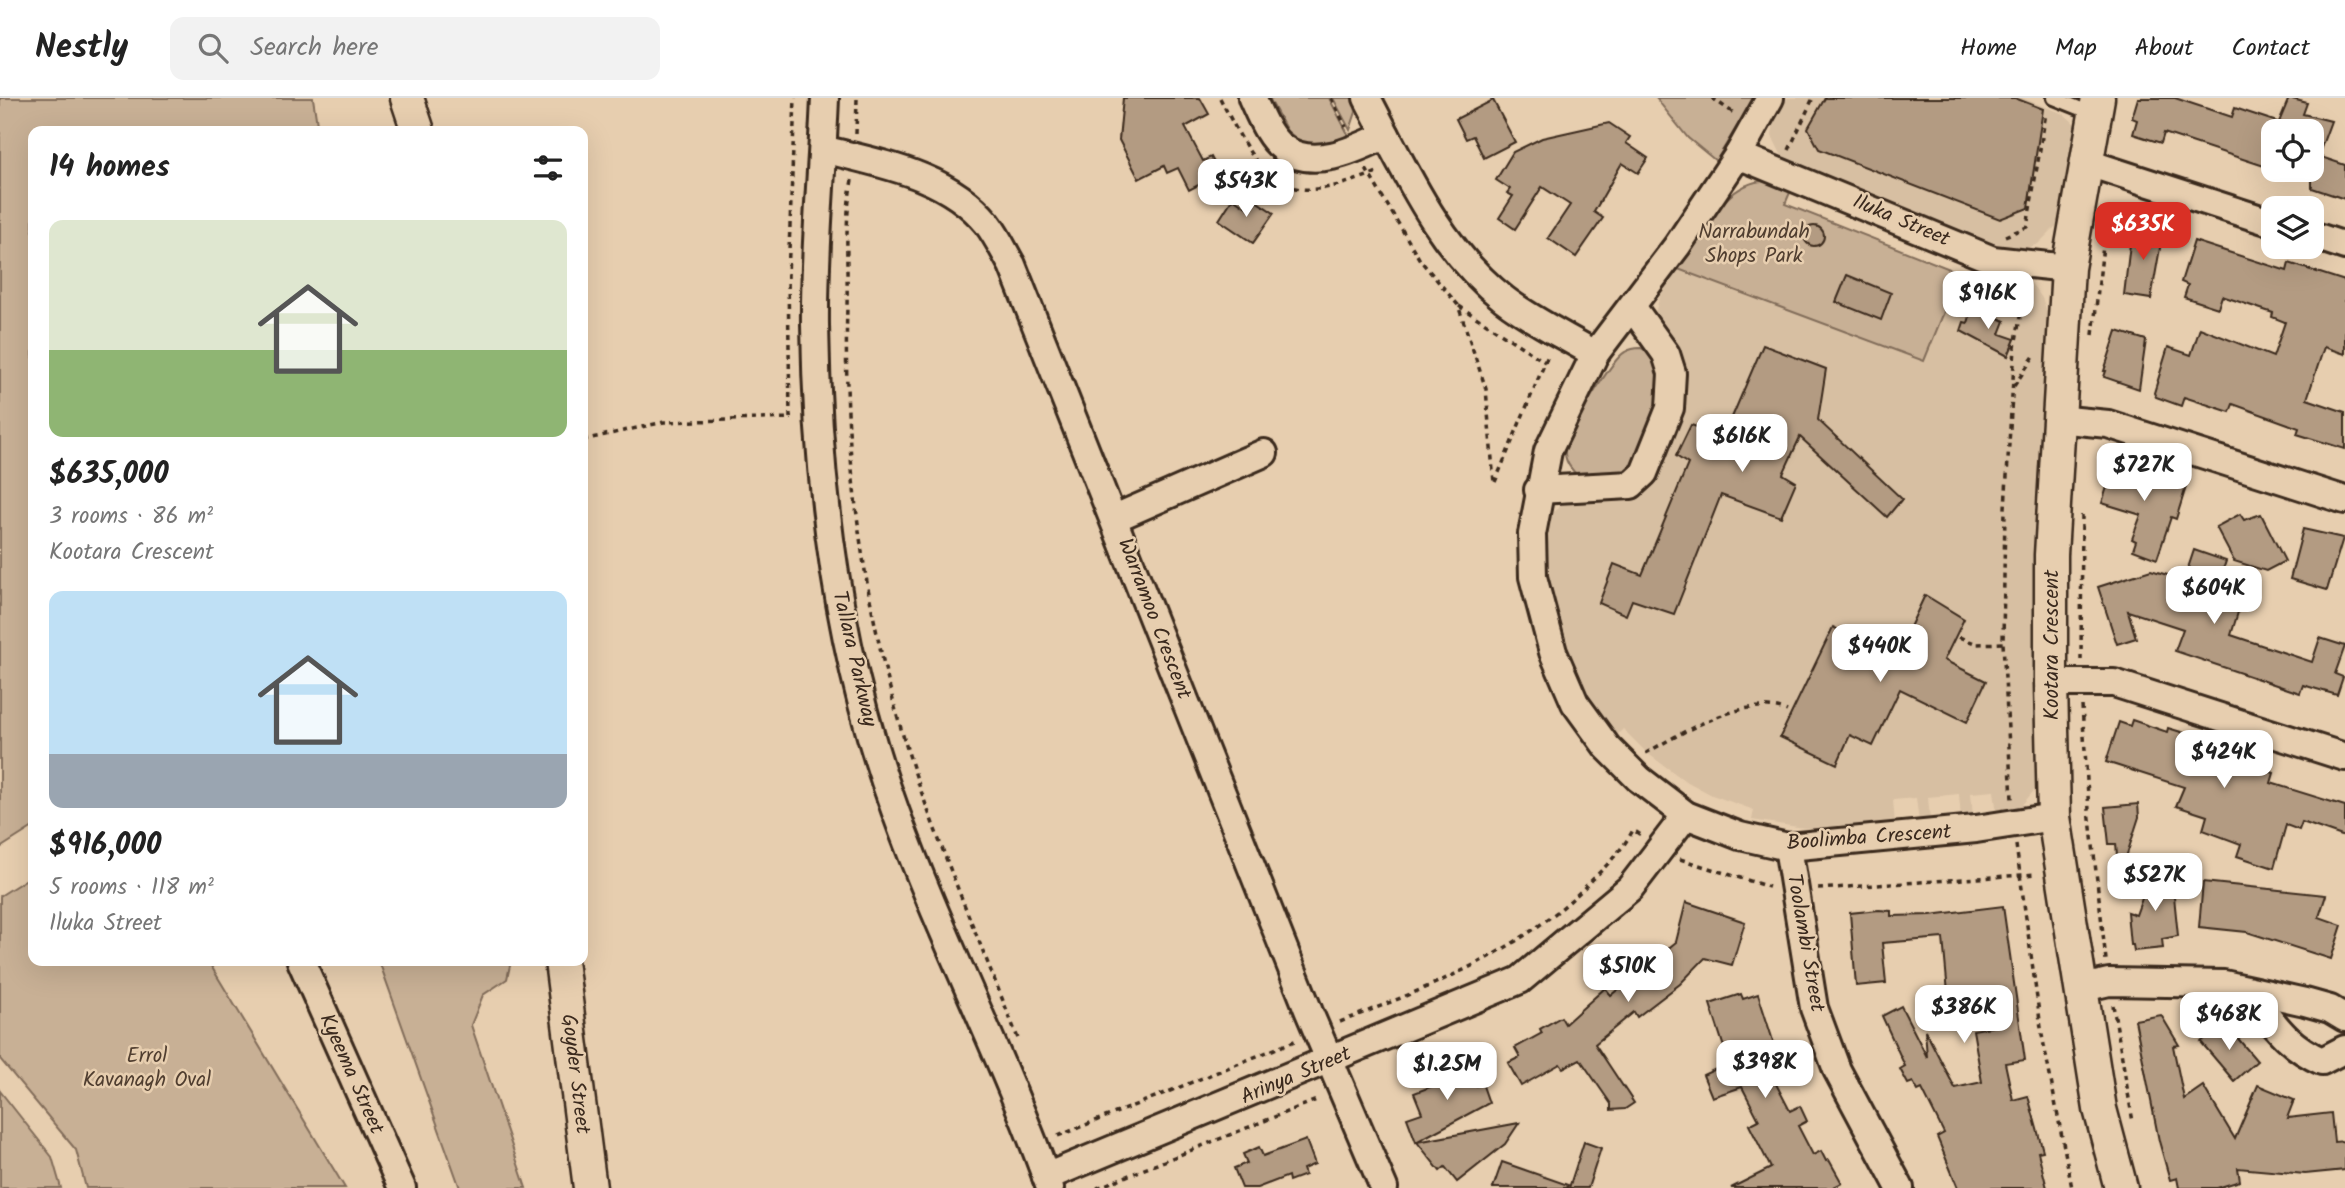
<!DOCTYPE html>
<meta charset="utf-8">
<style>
:root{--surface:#fff;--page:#f2f2f2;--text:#222;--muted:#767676;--line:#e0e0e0;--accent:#d93025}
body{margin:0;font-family:Kalam,sans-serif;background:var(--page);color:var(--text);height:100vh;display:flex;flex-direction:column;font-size:26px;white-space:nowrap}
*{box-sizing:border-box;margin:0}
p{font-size:23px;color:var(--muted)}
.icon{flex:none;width:38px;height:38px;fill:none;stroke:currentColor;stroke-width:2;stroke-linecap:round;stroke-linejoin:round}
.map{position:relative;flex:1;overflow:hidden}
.sheet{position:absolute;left:28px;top:28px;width:560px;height:840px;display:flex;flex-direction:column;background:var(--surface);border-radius:14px;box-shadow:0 7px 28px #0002}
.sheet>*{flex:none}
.fabs{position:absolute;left:2261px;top:21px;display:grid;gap:14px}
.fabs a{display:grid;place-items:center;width:63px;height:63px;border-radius:14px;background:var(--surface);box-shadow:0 7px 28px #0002;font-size:35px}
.price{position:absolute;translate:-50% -60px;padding:0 16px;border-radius:14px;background:#fff;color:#222;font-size:23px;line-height:46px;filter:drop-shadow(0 2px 4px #0008)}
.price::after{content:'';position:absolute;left:50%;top:42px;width:21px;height:16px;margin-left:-10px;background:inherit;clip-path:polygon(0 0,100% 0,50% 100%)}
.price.current{background:var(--accent);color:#fff}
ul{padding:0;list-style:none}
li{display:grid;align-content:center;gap:14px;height:371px;padding:0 21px}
li span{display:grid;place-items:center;height:217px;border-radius:14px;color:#555}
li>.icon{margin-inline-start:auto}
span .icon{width:126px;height:126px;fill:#fffc;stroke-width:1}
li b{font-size:30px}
h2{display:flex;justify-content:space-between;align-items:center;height:84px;padding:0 21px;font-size:30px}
header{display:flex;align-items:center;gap:42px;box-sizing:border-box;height:98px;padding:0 35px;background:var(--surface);border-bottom:2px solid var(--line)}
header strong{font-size:33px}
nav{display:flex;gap:38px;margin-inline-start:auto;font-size:24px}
.search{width:490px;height:63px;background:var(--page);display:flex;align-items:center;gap:18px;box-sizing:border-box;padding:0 24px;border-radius:14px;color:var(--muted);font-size:26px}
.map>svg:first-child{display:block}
.built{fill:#d7bfa2}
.green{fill:#c8b095;stroke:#826d5a;stroke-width:2}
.building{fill:#b39b82;stroke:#3b2a1e;stroke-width:2}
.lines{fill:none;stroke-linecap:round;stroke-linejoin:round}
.service-casing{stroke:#3b2a1e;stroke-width:18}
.minor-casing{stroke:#3b2a1e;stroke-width:32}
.tertiary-casing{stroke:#3b2a1e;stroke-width:37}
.path{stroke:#3b2a1e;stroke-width:3.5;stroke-dasharray:5 5;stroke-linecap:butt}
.service{stroke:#e7ceaf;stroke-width:12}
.minor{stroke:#e7ceaf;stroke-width:26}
.tertiary{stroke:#e7ceaf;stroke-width:32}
.labels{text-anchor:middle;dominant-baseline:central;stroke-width:5;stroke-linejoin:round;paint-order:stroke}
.street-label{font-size:21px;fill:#3b2a1e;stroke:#e7ceaf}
.park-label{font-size:21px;fill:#503e30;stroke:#e7ceaf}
</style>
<header>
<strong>Nestly</strong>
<div class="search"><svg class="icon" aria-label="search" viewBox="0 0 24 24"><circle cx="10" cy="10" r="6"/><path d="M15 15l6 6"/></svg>Search here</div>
<nav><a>Home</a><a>Map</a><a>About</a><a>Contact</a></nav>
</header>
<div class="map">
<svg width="2345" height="1090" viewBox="0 0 2345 1090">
<rect width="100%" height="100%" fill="#e7ceaf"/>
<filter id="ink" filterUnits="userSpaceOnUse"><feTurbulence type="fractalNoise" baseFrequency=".0143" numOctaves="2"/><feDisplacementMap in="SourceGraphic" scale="14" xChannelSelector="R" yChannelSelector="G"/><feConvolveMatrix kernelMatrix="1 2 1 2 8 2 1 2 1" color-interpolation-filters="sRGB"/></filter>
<g filter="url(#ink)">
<g class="built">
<path d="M1787,0H2022L2064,16L2075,26L2077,36L2060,124L2038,146L2024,151H2009L1793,65L1781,56L1772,38L1774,22Z"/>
<path d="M1979,163L2031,185L2042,200L2050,221L2039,387L2037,689L2021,708L1997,717L1994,693L1971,695L1973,720L1961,721L1959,696L1928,699L1930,723L1919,724L1916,700L1893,702L1895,726L1817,732L1752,722L1754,712L1712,697L1684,682L1647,655L1623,631L1616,638L1598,616L1570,566L1547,480V425L1554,413L1568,403L1609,402L1636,395L1682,311L1685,280L1655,215L1660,198L1678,171L1924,263L1960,175L1972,180Z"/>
</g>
<g class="green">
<path d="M0,0H313L318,33H33V729L0,750Z"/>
<path d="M1269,0H1329L1348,36L1337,46L1307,49L1287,33Z"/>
<path d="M1333,0H1354L1356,14L1350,32Z"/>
<path d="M1656,0H1754L1716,63L1688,40Z"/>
<path d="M1761,83L1792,90L1785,106L1960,175L1924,263L1678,171C1700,139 1720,89 1761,83Z"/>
<path d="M1641,250L1657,259L1665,304L1630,374L1581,380C1572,373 1564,364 1565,352C1566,337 1612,261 1625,254C1630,251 1635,250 1641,250Z"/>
<path d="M33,777V863H208L345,1090H86L76,1052L0,961V798Z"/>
<path d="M379,863H511L507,881L483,897L471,927L526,1090H460Z"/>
<path d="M0,993L52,1059L61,1090H0Z"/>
</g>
<g class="building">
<path d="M1123,0H1200L1209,16L1185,29L1203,63L1211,59L1220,76L1189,92L1178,70L1167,75L1164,68L1139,81L1119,42Z"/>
<path d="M1825,0H2015L2043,11L2028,110L2000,121L1819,51L1808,30Z"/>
<path d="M2138,0H2175L2232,19L2235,10L2277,24L2264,68L2164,35L2161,45L2133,36L2137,22L2132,20Z"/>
<path d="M2289,0L2307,5L2303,16L2331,23L2318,58L2345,67V101L2312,90V33L2279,24Z"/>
<path d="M1493,2L1515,44L1484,60L1473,38L1466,41L1456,21Z"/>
<path d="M1609,25L1630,39L1626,45L1648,60L1638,75L1622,65L1594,114L1603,120L1576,159L1548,140L1570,107L1542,89L1515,131L1499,120L1513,98L1507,95L1510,91L1496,82L1513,54L1542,40Z"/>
<path d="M1233,100L1251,112L1256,103L1274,115L1253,145L1219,122Z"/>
<circle cx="1814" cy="138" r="10"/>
<path d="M2132,129L2163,133L2151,201L2124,197Z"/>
<path d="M2194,143L2287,173L2289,165L2345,183V256L2324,249L2307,301L2345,314V351L2297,336L2299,330L2233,306L2230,314L2184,299L2181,308L2156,299L2154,295L2168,249L2191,257L2200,230L2273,259L2285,224L2272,219L2273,215L2222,198L2218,210L2184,199L2188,187L2181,184Z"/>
<path d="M1847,177L1891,195L1881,222L1836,204Z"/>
<path d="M1973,208L2005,223L2000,236L2015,241L2008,258L1961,233L1964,224L1968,225Z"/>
<path d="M2117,233L2146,242L2139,291L2104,279L2106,273H2104Z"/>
<path d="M1763,247L1826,271L1818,322L1902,401L1887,419L1800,339L1783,376L1796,384L1781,419L1721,397L1674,516L1632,502L1626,517L1599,505L1614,466L1642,477L1688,366L1676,358L1691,327L1724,338Z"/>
<path d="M2116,360L2147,370L2146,376L2186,389L2176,421L2171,419L2157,461L2133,452L2136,443L2132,441L2141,417L2102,405Z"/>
<path d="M2240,416L2244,422L2261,416L2285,463L2266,473L2234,463L2216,429Z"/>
<path d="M2303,431L2343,440L2327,492L2290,481Z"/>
<path d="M2194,452L2226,463L2217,489L2243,498L2231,537L2312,564L2320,540L2345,548L2335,576L2343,579L2337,597L2303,587L2300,595L2175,553L2183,531L2128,513L2136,540L2117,546L2098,489L2151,472L2184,482Z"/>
<path d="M1925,497L1964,521L1944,562L1986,583L1967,624L1900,591L1873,648L1850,637L1837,666L1780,639L1833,529L1896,559Z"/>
<path d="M2132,622L2167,634L2168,630L2191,637L2190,640L2226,652L2224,658L2274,675L2271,685L2345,708V739L2302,724L2299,732L2286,727L2274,770L2237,758L2241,746L2203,732L2207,718L2176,708L2184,689L2106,664L2119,624L2130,628Z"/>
<path d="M2138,706L2139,719L2119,781L2116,746H2109L2105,709Z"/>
<path d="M2171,769L2178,838L2162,841L2163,850L2134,853L2133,847H2130L2127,814L2136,817L2153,770Z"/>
<path d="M2203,784L2326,797L2319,819L2342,827L2331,861L2247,834L2199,829Z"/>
<path d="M1686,804L1745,824L1732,867L1705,860L1680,886L1637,919L1634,914L1595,946L1634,1005L1625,1011L1611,1012V1006L1580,961L1563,970L1560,966L1521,988L1508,965L1520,959L1515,950L1542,935L1540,931L1561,919L1565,926L1605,890L1611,897L1676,844Z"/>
<path d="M2003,808L2025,962L2005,965L2013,1002L2028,998L2043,1053L2038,1054L2047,1090H1958L1937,1039L1944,1035L1922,991L1918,993L1913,984L1908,986L1900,971L1905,968L1882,918L1901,908L1927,959L1925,932L1955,990L1982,984L1973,932L1991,929L1985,892L1948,895L1943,840L1882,845L1886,885L1856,888L1850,815L1879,812L1891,813V818L1930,817Z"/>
<path d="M1741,896L1743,901L1758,896L1774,946L1758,951L1790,1013L1800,1008L1807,1023L1798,1028L1813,1057L1821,1053L1826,1063L1829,1062L1842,1085L1832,1090H1731L1771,1070L1749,1027L1759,1022L1742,989L1712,999L1703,977L1729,965L1710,906Z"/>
<path d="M2161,917L2179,947L2173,948L2184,1001L2203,988L2235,1041L2258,987L2294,1002L2287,1020L2331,1015L2334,1044L2345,1043V1072L2305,1076L2238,1070L2240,1083L2217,1090H2179L2177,1080L2170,1082L2159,1043L2135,922Z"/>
<path d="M2224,924L2257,963L2234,983L2201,944Z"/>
<path d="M1467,967L1476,988L1482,985L1489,1005L1416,1044L1407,1020L1422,1015L1414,995L1433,988L1431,981Z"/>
<path d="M1519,1025L1505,1046L1457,1084L1445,1069L1440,1073L1417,1044Z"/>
<path d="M1306,1042L1315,1066L1303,1071L1305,1077L1289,1083L1288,1078L1257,1090H1242L1234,1070L1247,1065L1243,1056L1259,1049L1263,1058Z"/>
<path d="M1584,1044L1601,1050L1588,1090H1569Z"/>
<path d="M1502,1064L1568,1087L1567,1090H1493Z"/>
</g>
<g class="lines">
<g class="service-casing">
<path id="service" d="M2054,0L2094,16"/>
</g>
<g class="minor-casing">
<g id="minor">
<path d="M825,0C822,75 814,152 815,227C817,390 839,559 895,712C941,840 1005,962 1050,1090"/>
<path d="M1252,0C1260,17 1268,39 1283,50C1314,73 1358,50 1386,37"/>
<path d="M1367,0C1405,72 1438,149 1504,201C1531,222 1565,238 1595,256"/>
<path d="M1770,0L1738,57L1677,148L1595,256L1548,353L1532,436L1533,479L1553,554L1575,605L1607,649L1639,681L1686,717L1740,738L1788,749L1976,731L2054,719"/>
<path d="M823,51C881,66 947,76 987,125C997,138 1004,153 1012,167L1309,914L1384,1090"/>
<path d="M1738,57L1993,162L2068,170"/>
<path d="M2085,64L2273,125"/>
<path d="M2312,137L2345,148"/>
<path d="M2057,321L2108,326L2345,402"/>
<path d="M1538,392L1631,387L1644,375L1670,310L1672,275L1666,256L1633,210"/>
<path d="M1115,420L1264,355"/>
<path d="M2051,585H2114L2345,659"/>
<path d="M1788,749L1814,910L1837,972L1900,1090"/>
<path d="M301,863L402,1090"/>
<path d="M2083,890L2109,884L2224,886L2305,904L2330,911L2345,920"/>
<path d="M2249,894C2273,924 2285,947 2322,963L2345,951"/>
<path d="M1046,1079L1520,882L1630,790L1686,717"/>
</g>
</g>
<g class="tertiary-casing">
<g id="tertiary">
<path d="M407,0L418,33"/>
<path d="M2098,0L2068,170L2051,457V585L2054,719L2100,1011L2121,1090"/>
<path d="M561,863L590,1090"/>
</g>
</g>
<g class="path">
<path d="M1220,0C1264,87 1281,113 1380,73"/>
<path d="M1331,0L1346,29"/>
<path d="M1712,0L1735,16"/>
<path d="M856,36L857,0"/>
<path d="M1789,52L1813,0"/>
<path d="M1366,71L1420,162L1458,207L1486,291L1494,385"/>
<path d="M852,82C844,123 848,168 847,209C842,376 869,550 926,707C955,787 988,864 1019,943"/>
<path d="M2005,138L2027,129L2046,15"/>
<path d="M1985,183L1981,190L2016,203L2021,213L2015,249L2005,410L2003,545L2012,701"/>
<path d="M1459,208L1545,264"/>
<path d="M2093,237L2107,112"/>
<path d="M2014,288L2034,258"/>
<path d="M790,320L788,178L795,0"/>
<path d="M583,342L664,324L792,320"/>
<path d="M1495,384L1549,255"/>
<path d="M1959,539L1977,546L2003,545"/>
<path d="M2081,562L2082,416"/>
<path d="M2082,608L2089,712L2106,862"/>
<path d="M1646,655C1681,635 1746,596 1787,613"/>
<path d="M2016,747L2042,937L2072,1090"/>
<path d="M1680,761L1769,789"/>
<path d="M1818,791L2037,776"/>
<path d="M2113,907L2133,1024"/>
<path d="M1340,924C1432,888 1523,854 1593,781C1609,765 1623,751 1633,732L1641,737"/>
<path d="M1058,1038L1297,942"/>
<path d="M1097,1090L1319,1001"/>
</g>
<use href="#service" class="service"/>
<use href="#minor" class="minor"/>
<use href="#tertiary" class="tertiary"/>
</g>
</g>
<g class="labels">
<g class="street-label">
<text transform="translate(1901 123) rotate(23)">Iluka Street</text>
<text transform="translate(1154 521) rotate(69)">Warramoo Crescent</text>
<text transform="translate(2052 547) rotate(-90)">Kootara Crescent</text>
<text transform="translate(854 561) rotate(77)">Tallara Parkway</text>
<text transform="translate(1869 740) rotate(-4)">Boolimba Crescent</text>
<text transform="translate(1805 845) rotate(80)">Toolambi Street</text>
<text transform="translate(351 976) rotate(66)">Kyeema Street</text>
<text transform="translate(575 976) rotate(83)">Goyder Street</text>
<text transform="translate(1296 978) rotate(-23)">Arinya Street</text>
</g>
<g class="park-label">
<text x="1754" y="134">Narrabundah<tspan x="1754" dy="24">Shops Park</tspan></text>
<text x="147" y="958">Errol<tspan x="147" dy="24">Kavanagh Oval</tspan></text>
</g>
</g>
</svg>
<div class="fabs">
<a><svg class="icon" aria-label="locate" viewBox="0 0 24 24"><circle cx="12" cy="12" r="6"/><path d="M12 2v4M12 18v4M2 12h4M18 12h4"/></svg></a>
<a><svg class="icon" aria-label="layers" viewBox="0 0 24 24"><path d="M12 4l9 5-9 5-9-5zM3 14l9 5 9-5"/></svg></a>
</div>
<b class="price" style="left:1246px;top:121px">$543K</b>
<b class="price current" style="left:2143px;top:164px">$635K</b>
<b class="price" style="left:1988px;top:233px">$916K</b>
<b class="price" style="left:1742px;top:376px">$616K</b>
<b class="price" style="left:2144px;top:405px">$727K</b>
<b class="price" style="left:2214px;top:528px">$604K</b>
<b class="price" style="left:1880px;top:586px">$440K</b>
<b class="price" style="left:2224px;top:692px">$424K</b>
<b class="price" style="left:2155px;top:815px">$527K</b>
<b class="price" style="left:1628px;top:906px">$510K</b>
<b class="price" style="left:1964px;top:947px">$386K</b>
<b class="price" style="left:2229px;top:954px">$468K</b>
<b class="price" style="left:1765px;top:1002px">$398K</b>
<b class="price" style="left:1447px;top:1004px">$1.25M</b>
<section class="sheet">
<h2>14 homes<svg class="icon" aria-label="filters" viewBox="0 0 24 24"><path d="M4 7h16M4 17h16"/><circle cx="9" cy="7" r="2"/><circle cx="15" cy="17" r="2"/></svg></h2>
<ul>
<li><span style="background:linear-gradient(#dfe7d0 60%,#8fb573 0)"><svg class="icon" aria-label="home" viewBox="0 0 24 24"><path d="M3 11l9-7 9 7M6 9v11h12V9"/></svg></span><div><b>$635,000</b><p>3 rooms · 86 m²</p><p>Kootara Crescent</p></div></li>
<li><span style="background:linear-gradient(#bfe0f5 75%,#9aa5b1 0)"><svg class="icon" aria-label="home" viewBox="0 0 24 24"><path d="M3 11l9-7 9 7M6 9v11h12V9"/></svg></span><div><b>$916,000</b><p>5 rooms · 118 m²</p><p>Iluka Street</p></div></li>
</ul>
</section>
</div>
